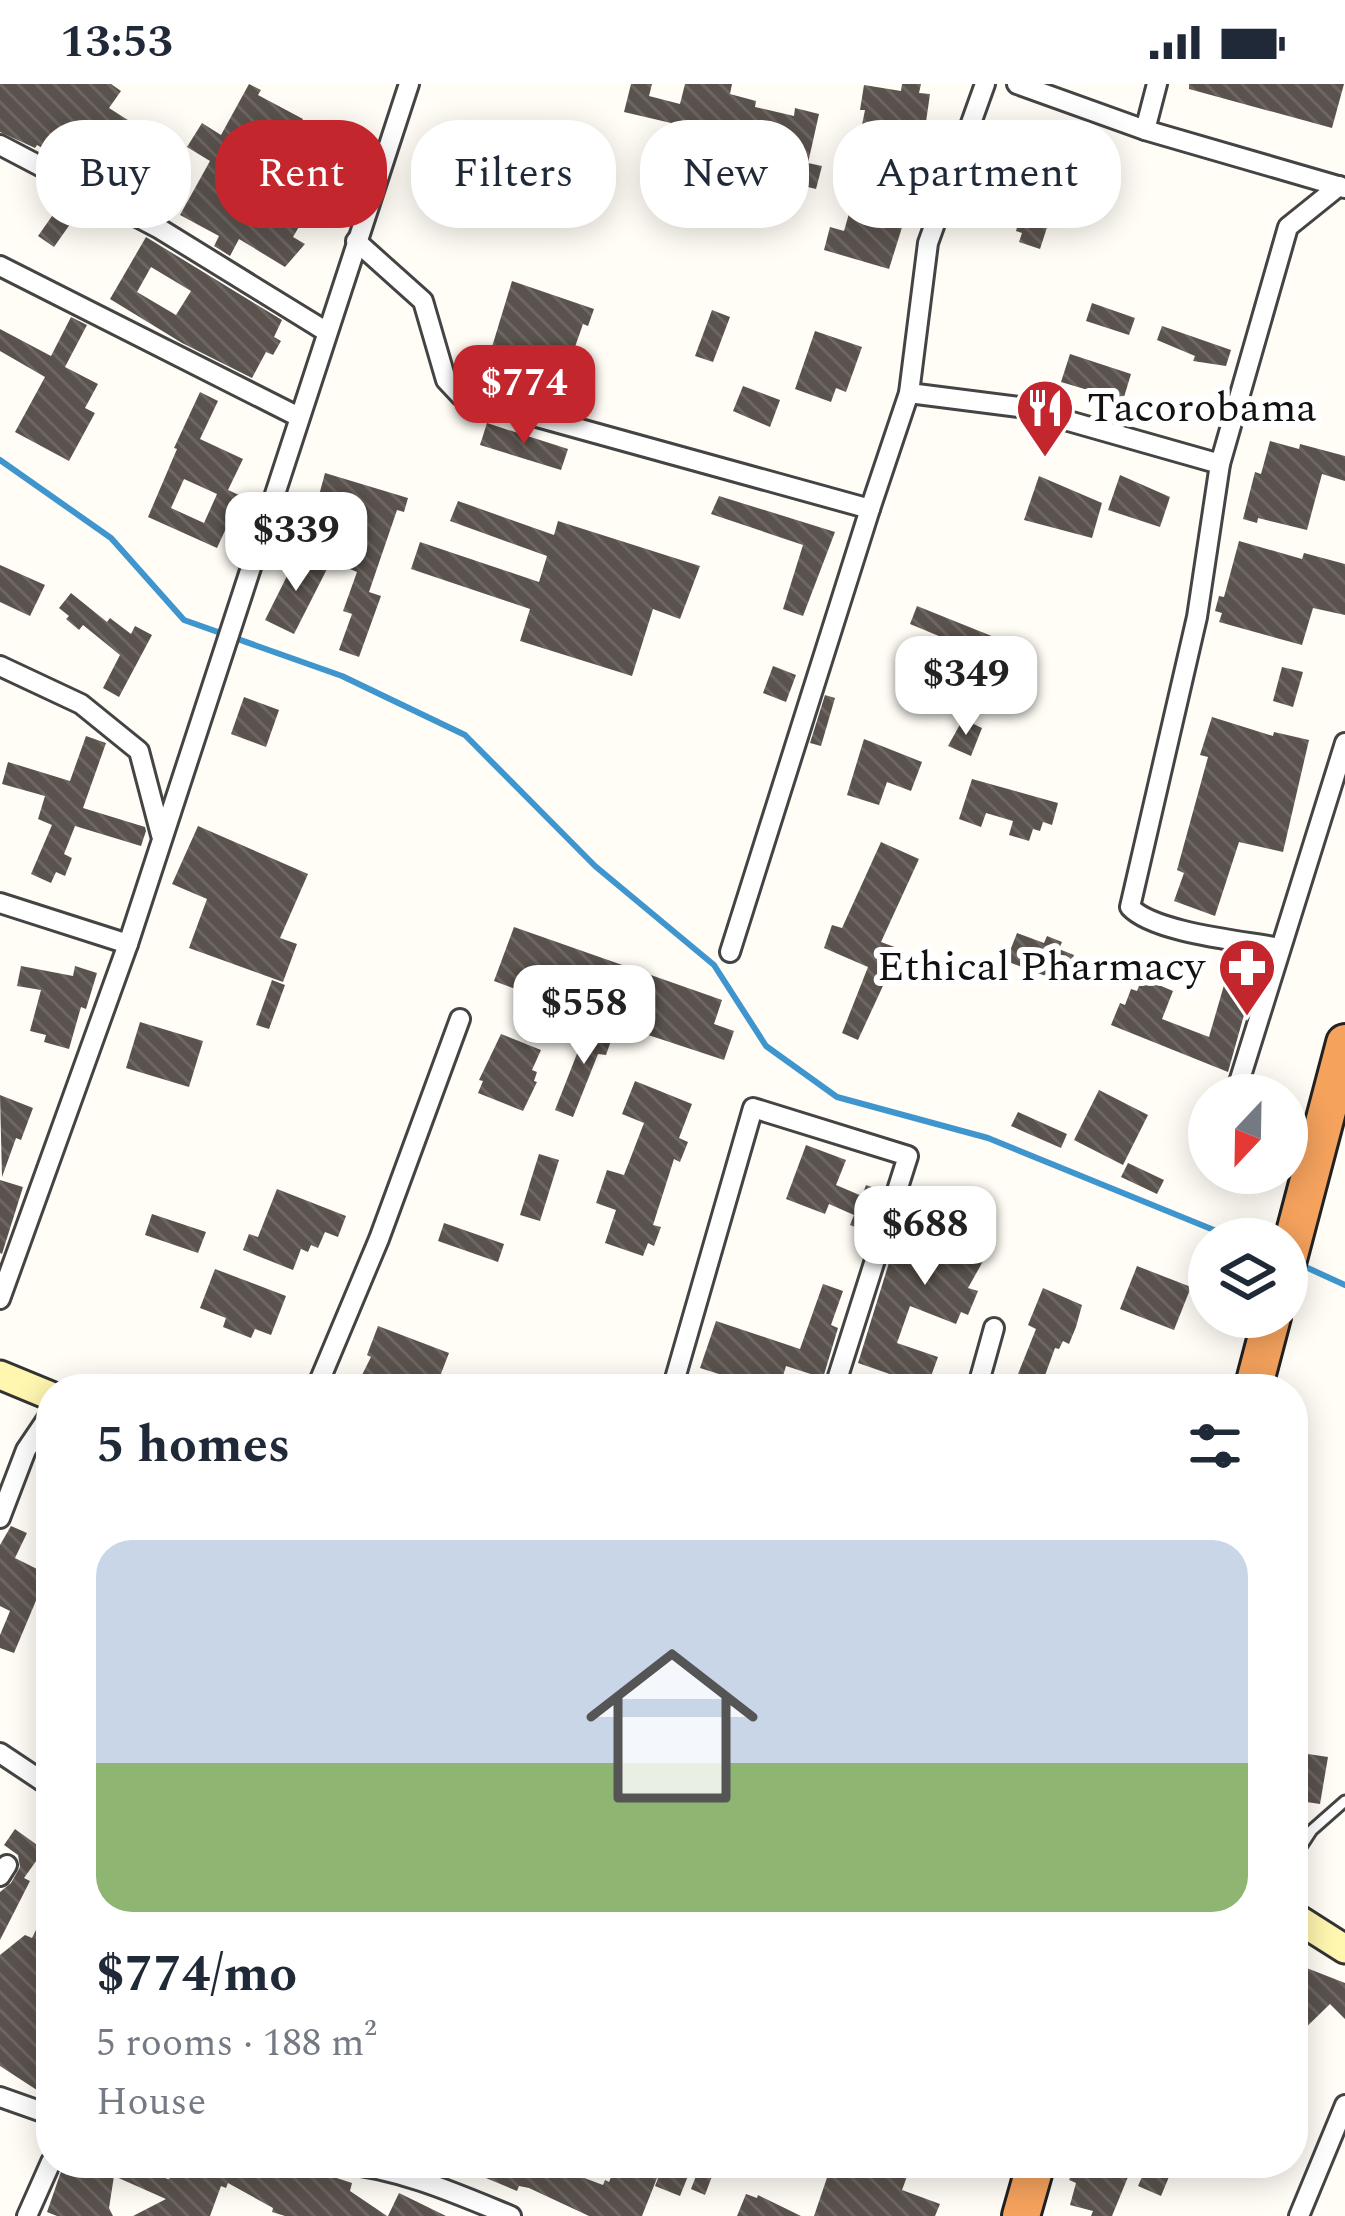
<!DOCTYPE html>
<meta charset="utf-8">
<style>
:root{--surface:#fff;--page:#f6f6f7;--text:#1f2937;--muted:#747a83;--line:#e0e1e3;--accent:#c4262e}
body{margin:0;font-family:Spectral,serif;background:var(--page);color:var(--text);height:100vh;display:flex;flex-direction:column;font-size:45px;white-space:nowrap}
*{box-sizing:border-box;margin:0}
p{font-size:39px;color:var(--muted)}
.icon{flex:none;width:66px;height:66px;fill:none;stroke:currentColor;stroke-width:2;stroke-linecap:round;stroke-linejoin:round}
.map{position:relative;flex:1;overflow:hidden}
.details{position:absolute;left:36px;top:1290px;width:1272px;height:804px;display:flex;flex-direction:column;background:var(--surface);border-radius:48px;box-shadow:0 6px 30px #0003}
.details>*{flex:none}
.top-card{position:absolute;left:36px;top:36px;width:1275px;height:108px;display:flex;gap:24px}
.needle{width:78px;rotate:202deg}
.buttons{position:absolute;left:1188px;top:990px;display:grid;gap:24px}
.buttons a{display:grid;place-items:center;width:120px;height:120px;border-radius:50%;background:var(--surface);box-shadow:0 6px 30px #0003;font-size:60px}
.price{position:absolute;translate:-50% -102px;padding:0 27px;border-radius:24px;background:#fff;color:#222;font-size:39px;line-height:78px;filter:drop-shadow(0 3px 6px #0008)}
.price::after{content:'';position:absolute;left:50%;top:72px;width:36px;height:27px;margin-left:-18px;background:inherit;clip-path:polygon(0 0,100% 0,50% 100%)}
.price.current{background:var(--accent);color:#fff}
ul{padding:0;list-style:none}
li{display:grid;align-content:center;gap:24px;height:636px;padding:0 60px}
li+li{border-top:3px solid var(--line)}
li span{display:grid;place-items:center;height:372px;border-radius:36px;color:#555}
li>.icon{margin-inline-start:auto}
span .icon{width:216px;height:216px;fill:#fffc;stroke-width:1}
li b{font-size:51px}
h2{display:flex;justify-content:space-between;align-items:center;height:144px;padding:0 60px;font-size:51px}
.tag{padding:0 42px;border-radius:48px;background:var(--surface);box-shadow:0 6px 30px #0003;font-size:42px;line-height:108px}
.tag.current{background:var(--accent);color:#fff}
.status{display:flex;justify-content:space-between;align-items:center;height:84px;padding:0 60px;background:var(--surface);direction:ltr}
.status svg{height:33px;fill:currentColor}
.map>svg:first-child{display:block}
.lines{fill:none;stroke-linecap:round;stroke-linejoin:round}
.stream{stroke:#3f96cf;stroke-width:6}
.building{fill:url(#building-back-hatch);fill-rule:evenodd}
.lane-casing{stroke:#444;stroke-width:15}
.street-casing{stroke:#444;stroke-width:24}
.secondary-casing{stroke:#333;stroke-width:33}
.highway-casing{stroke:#222;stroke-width:42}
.lane{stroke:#fff;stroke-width:9}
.street{stroke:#fff;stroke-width:18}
.secondary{stroke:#fff6b0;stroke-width:27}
.highway{stroke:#f5a25d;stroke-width:36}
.labels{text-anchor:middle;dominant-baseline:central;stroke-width:12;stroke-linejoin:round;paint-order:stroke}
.poi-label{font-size:42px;fill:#111;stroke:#fff;text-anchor:start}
</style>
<div class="status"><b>13:53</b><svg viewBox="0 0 49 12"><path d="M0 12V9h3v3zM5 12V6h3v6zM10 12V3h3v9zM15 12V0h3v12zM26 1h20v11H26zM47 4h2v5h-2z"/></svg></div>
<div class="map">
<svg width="1345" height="2132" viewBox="0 0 1345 2132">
<defs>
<pattern id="building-back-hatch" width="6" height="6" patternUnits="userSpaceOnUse" patternTransform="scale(3)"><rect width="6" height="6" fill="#5a524d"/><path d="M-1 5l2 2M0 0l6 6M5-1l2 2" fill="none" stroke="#6d6662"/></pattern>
</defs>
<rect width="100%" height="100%" fill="#fffdf5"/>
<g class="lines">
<g class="stream">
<path d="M0,376L111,454L184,536L342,592L465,651L595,782L714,881L766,962L837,1013L988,1054L1236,1155"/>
<path d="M1299,1180L1345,1201"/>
</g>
</g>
<g class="building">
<path d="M0,0H111L121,7L109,24L131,38L123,51L120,49L97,94L37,61L35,64L0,48Z"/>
<path d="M249,0L261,6L258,11L303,35L297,47L354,78L327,125L314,117L293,153L305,160L285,183L239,155L230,172L214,162L219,152L180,131L210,77L187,63L202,39L221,51Z"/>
<path d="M631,0H652L649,12L680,20L685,0H732L730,10L756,17L755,23L794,32L795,24L819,30L808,79L822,82L816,105L750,89L759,52L720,42L718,50L624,28Z"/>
<path d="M902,0H921L919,9L930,10L925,45L897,40L892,63L859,56L865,26H860L864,1L901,7Z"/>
<path d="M1189,0H1344L1332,44L1189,5Z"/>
<path d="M986,43L1041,59L1039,67L1049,70L1040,110L999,98L1002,86L984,80L986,73L978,70Z"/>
<path d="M849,90L914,105L889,185L824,166L830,143L844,147L854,112L844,109Z"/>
<path d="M1025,117L1053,125L1040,165L1019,158L1022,149L1016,147Z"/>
<path d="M57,125L73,136L54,163L38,152Z"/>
<path d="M146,153L282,236L274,253L281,257L273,271L266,268L252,294L182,259L110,215ZM151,183L191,207L176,231L137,208Z"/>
<path d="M512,197L594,225L588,242L583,240L561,303L506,287L505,292L485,286Z"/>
<path d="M1092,219L1135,234L1129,251L1086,237Z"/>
<path d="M712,226L730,233L713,278L695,272Z"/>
<path d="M71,233L87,241L65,283L98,300L85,324L95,329L69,377L15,348L45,293L0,267V245L51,272Z"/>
<path d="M1162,242L1231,266L1226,282L1193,277L1195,272L1157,256Z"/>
<path d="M815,247L862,263L846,308L836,304L831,318L795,305Z"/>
<path d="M1070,270L1131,290L1121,323L1096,316L1098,309L1061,298Z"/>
<path d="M743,302L780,316L770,343L733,327Z"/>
<path d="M200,308L218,317L200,355L243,375L228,406L241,412L217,464L148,433L177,365L174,364ZM184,395L217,410L204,439L171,424Z"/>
<path d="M487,339L568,365L561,386L480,361Z"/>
<path d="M1270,357L1299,365L1300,360L1345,372V397L1322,390L1307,446L1258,434L1257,439L1243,435L1255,388L1261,390Z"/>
<path d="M325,389L408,414L404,428L397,426L369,508L381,512L359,573L339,566L352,530L343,527L357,488L333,478L341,459L350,463L359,433L343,428L345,423L318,415Z"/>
<path d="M1120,391L1170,413L1160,443L1108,426Z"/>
<path d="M1039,392L1102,419L1092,454L1024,436Z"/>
<path d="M719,412L835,448L803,532L783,525L803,461L711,430Z"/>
<path d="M458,417L554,451L558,437L700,482L680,535L653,525L632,592L520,557L530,525L411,485L420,458L539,498L547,472L450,437Z"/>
<path d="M1239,457L1302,475L1304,469L1345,480V531L1313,524L1302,561L1219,538L1222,529L1215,527L1219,512L1224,513Z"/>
<path d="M298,470L327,485L294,550L265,536Z"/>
<path d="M0,481L45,501L30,532L0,518Z"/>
<path d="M71,509L107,538L110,534L131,550L135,542L152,551L119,613L103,604L120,571L83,541L79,546L66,535L69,532L59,524Z"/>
<path d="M917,522L1009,559L992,615L950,599L961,571L942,563L946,555L910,540Z"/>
<path d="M773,582L796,591L786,618L763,609Z"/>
<path d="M1282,583L1303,588L1293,623L1273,617Z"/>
<path d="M907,584L936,595L930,613L896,600Z"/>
<path d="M825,611L835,614L821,662L810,659Z"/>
<path d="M244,613L279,626L266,663L231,650Z"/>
<path d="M1212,633L1273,652L1274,648L1309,656L1283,768L1239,758L1215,832L1174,817L1184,789L1177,786L1208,673L1200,671Z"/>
<path d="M963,635L982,644L971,672L948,662Z"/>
<path d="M86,652L106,659L83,724L145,743L146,747L141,762L75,742L64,770L72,774L65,792L56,788L51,799L31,790L52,741L38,735L45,712L2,700L8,678L70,697Z"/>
<path d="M864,655L922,678L911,707L887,698L879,721L847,711Z"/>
<path d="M972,695L1058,719L1052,741L1043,738L1040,747L1033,745L1029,757L1009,751L1013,737L986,729L981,743L959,735Z"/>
<path d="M198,742L308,790L280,854L297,860L283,898L189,864L207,815L172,800Z"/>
<path d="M881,758L919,775L881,858L900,865L858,956L842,949L868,883L824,864L832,841L842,844Z"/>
<path d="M514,843L722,916L714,940L734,947L724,976L630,945L641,911L581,891L579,897L563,892L551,918L494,897Z"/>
<path d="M1017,849L1044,859L1047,852L1062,858L1059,865L1074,871L1064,899L1006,877Z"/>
<path d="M1233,870L1260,874L1228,988L1111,941L1120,919L1125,921L1131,905L1137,907L1142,894L1173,907L1162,935L1209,953Z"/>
<path d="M21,882L73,892L75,882L97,889L86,925L81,923L69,965L44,958L46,951L30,947L41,906L17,902Z"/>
<path d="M272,896L285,901L269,945L256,941Z"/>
<path d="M140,938L203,957L189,1003L126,984Z"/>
<path d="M589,939L614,948L606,971L598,970L573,1033L555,1026Z"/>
<path d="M501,950L541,966L532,986L537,988L534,997L537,998L523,1027L478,1009L483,997L479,996Z"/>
<path d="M635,997L692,1020L679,1054L688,1058L680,1078L674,1075L653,1141L661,1143L654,1162L648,1159L643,1172L605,1159L616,1126L596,1119L607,1086L624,1091L644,1039L622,1030Z"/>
<path d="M1099,1006L1148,1031L1123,1081L1074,1056Z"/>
<path d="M0,1011L33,1024L21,1056L16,1054L2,1093Z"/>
<path d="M1018,1028L1067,1050L1061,1064L1011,1042Z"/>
<path d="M806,1061L846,1076L836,1101L862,1112L866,1101L883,1107L868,1148L850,1141L854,1131L829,1120L825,1130L786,1115Z"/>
<path d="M539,1070L559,1076L540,1137L520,1131Z"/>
<path d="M1128,1079L1164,1096L1157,1110L1121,1093Z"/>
<path d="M0,1096L23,1103L2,1170L0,1169Z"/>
<path d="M277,1105L346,1132L338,1153L325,1148L318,1164L311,1161L308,1168L301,1165L293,1186L243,1166L249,1150L258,1153Z"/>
<path d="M909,1114L928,1120L918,1151L946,1163L955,1130L960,1131L963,1122L996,1132L982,1179L968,1204L978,1207L968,1231L961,1228L956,1240L910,1222L897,1259L938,1273L927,1303L858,1279Z"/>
<path d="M152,1130L206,1148L198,1169L145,1151Z"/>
<path d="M444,1139L504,1160L498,1178L438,1157Z"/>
<path d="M1137,1182L1191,1203L1174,1246L1120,1225Z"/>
<path d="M215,1185L286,1212L271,1251L255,1245L251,1254L223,1243L226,1234L200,1224Z"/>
<path d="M823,1200L843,1207L831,1241L838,1244L823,1294L786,1282L779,1305H717L722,1291L700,1284L716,1237L800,1265Z"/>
<path d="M1043,1204L1082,1221L1076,1243L1069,1260L1063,1257L1059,1265L1055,1264L1040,1305H1012L1036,1245L1028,1241Z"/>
<path d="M378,1242L449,1269L435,1305H355L371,1273L367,1271Z"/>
<path d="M11,1442L27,1449L15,1474L51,1492V1512L40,1507L14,1569L0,1564V1551L10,1527L0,1522V1461Z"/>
<path d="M1308,1670L1328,1673L1320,1720L1300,1717Z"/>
<path d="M15,1745L44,1766L24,1794L30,1797L0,1856V1808L11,1799L20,1783L18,1771L4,1761Z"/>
<path d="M51,1816V1995L43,2010L0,1982V1871L25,1851L32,1854Z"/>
<path d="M1304,1883L1345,1899V1935L1330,1920L1293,1956V1912Z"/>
<path d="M64,2079H129L168,2095L178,2090L192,2092L193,2088L214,2094L201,2083L203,2079H216L235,2087L238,2079H247L266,2086L268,2082L279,2089L283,2079H291L352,2099L350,2107L387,2132H285L272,2128L273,2124L228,2099L226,2104L221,2102L210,2132H133L166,2115L114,2092L109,2124L113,2132H57L47,2128Z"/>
<path d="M450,2079H547L565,2086L571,2079H580L579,2092L603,2101L605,2096L609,2098L617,2079H632L630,2084L657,2094L642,2132H589L529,2104L519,2102L517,2107Z"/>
<path d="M701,2079H717L705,2111L691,2105Z"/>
<path d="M832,2079H870L882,2083L883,2079H912L902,2106L940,2120L935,2132H814Z"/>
<path d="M1077,2079H1104L1130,2088L1112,2132H1091L1093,2127L1070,2121L1076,2099L1069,2096Z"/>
<path d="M1148,2079L1171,2088L1161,2112L1138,2102Z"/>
<path d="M663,2082L688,2092L680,2112L655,2102Z"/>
<path d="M399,2109L446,2132H388Z"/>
<path d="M746,2110L757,2114L758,2111L801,2132H737Z"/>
</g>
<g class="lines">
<g class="lane-casing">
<path id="lane" d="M1293,1775L1312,1746L1345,1717"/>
</g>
<g class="street-casing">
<g id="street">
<path d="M1017,0L1145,46L1345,104"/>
<path d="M1145,46L1157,0"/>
<path d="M0,61L160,145L327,248"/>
<path d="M356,157L423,217L446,296L461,312L870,425L909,309L1019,323L1220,380L1288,143L1339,102"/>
<path d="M0,182L297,332"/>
<path d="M909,309L928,159L985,0"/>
<path d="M1220,380L1197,533L1130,823C1154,849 1244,857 1280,864"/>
<path d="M0,582L81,620L139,667L161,751"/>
<path d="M0,819L128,860"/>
<path d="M730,868L870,425"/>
<path d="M1235,1011L1345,659"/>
<path d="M0,1215L128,860L409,0"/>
<path d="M316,1305L379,1155L460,935"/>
<path d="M672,1305L753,1024L908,1072L834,1305"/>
<path d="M977,1305L994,1244"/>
<path d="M0,1434L26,1366L51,1329"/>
<path d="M0,1669L51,1703"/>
<path d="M0,1792L7,1781"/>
<path d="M0,2013L51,2031"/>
<path d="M340,2079C401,2085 455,2109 511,2132"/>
<path d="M27,2132L51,2078"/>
<path d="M1299,2132L1345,2021"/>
</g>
</g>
<g class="secondary-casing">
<g id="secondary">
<path d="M0,1291L51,1312"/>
<path d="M1293,1832L1345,1865"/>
</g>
</g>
<g class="highway-casing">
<g id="highway">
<path d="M1287,1179L1345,959"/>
<path d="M1253,1305L1272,1233"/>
<path d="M1021,2132L1036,2079"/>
</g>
</g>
<use href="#lane" class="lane"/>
<use href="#street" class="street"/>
<use href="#secondary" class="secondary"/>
<use href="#highway" class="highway"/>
</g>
<defs>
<g id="restaurant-pin" transform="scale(3)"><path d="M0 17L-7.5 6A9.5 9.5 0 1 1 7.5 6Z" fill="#c4262e" stroke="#fff"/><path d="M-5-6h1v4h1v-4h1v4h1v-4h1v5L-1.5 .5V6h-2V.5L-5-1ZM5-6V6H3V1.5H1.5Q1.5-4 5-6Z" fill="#fff"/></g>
<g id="pharmacy-pin" transform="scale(3)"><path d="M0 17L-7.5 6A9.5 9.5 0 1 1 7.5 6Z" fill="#c4262e" stroke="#fff"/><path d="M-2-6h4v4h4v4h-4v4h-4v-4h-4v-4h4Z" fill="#fff"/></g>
</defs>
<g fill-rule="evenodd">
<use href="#restaurant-pin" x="1045" y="324"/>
<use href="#pharmacy-pin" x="1247" y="883"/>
</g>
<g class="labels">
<g class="poi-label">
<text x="1087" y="324">Tacorobama</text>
<text x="1205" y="883" text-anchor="end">Ethical Pharmacy</text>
</g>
</g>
</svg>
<div class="buttons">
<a><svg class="needle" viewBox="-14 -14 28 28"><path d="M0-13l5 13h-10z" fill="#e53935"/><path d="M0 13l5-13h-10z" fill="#747a83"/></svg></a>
<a><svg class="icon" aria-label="layers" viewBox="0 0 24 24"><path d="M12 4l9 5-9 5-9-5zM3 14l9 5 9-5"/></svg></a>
</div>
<b class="price current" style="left:524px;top:363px">$774</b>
<b class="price" style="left:296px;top:510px">$339</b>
<b class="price" style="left:966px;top:654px">$349</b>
<b class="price" style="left:584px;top:983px">$558</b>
<b class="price" style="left:925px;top:1204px">$688</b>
<div class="top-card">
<a class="tag">Buy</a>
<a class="tag current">Rent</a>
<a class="tag">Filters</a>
<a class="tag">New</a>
<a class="tag">Apartment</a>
</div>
<section class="details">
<h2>5 homes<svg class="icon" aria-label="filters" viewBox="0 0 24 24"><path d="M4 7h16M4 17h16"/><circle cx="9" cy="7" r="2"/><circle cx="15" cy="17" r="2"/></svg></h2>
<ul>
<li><span style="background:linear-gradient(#c9d6e8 60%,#8fb573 0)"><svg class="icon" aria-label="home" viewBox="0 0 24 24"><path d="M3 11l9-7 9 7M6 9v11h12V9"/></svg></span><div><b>$774/mo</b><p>5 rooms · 188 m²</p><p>House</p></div></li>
</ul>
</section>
</div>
